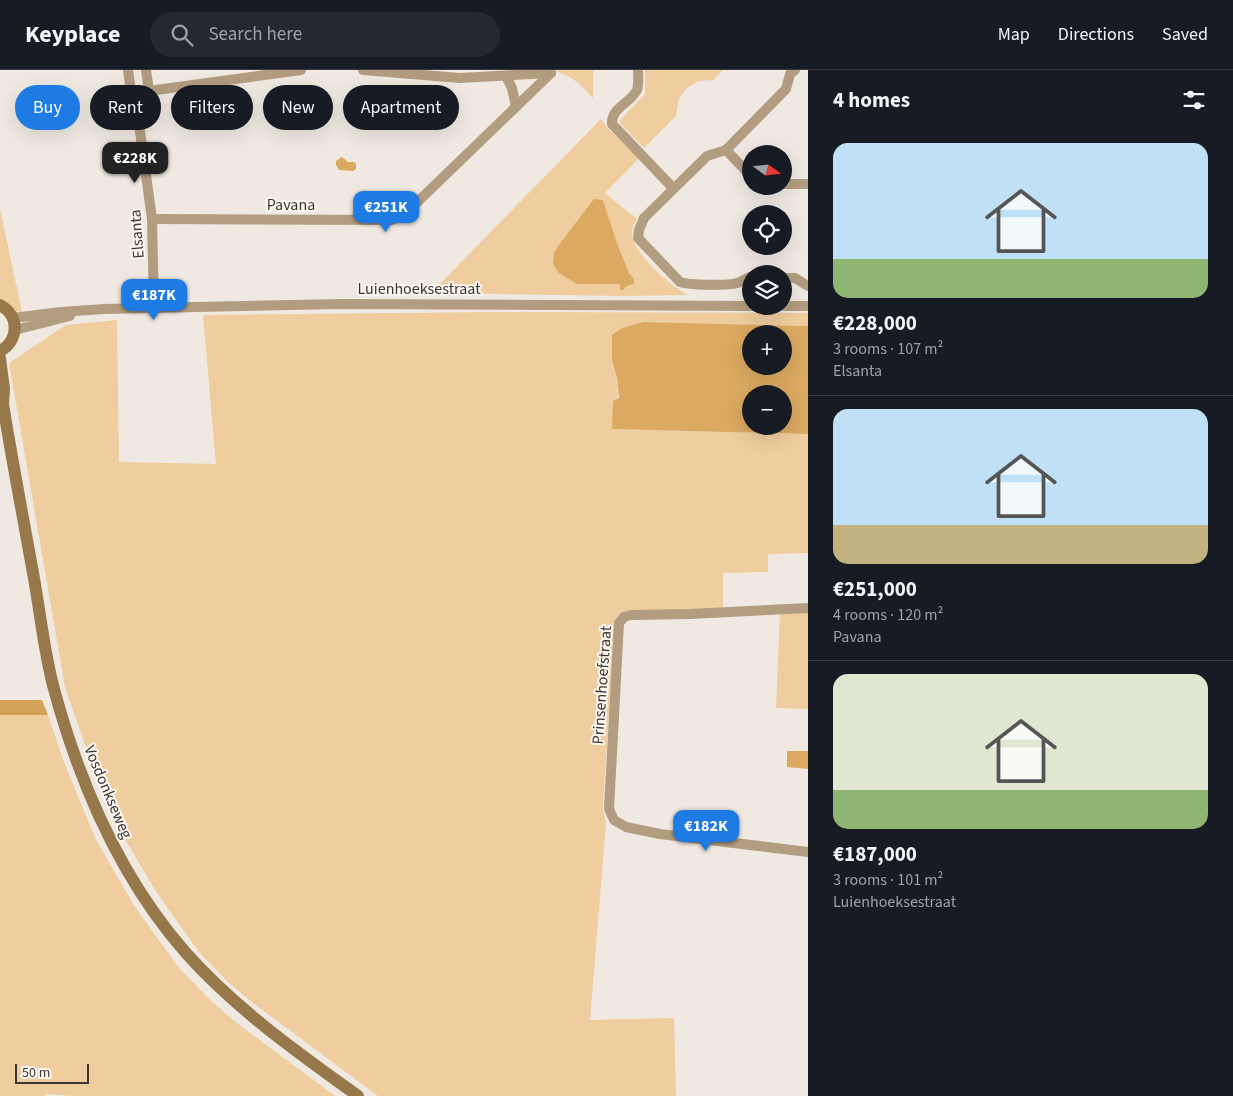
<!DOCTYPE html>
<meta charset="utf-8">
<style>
:root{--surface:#171b24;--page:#242831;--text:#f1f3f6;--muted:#9ea1a6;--line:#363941;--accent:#1f7be4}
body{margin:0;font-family:"Source Sans 3",sans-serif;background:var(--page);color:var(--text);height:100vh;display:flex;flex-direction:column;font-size:19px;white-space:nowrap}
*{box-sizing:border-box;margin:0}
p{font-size:16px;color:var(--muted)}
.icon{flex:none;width:28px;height:28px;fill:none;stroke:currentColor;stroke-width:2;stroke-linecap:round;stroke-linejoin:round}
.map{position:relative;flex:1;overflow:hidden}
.sheet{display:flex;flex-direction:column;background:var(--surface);width:425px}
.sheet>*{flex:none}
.guide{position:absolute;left:15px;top:15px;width:475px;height:45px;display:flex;gap:10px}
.needle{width:32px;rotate:105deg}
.controls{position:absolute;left:742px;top:75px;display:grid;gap:10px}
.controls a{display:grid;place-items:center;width:50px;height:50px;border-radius:50%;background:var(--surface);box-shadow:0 5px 20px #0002;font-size:25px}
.scale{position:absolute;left:15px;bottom:12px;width:74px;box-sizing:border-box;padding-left:5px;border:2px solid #393734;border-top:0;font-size:14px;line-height:18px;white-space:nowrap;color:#393734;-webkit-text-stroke:4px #fcf6ee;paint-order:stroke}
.price{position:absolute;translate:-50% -42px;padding:0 11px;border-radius:10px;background:var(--accent);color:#fff;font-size:16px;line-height:32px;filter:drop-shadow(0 1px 2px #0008)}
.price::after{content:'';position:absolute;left:50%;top:30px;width:15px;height:11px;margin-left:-8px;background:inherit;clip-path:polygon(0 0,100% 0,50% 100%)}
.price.selected{background:#222;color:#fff}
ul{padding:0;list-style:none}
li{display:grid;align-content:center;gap:10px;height:265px;padding:0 25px}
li+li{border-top:1px solid var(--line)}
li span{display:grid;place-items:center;height:155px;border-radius:15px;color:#555}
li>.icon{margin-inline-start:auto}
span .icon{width:90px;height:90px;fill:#fffc;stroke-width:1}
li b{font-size:21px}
h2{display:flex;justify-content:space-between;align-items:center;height:60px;padding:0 25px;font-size:21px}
.chip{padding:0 18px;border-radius:22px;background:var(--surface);box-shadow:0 5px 20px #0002;font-size:18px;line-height:45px}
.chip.selected{background:var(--accent);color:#fff}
header{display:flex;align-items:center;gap:30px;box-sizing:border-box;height:70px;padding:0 25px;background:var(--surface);border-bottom:1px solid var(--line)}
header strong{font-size:24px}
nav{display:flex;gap:28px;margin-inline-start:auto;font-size:18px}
.search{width:350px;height:45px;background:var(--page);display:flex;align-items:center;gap:12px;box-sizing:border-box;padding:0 18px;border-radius:28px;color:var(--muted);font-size:19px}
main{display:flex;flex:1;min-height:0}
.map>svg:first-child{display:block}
.green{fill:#efcd9e;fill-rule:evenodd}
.forest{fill:#d4a35a}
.water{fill:#dba961;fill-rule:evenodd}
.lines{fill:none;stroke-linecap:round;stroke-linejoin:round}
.minor{stroke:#b39d80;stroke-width:10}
.secondary{stroke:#97784b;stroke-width:12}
.labels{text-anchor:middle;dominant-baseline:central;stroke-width:4;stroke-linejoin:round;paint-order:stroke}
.street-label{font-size:16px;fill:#393734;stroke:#fcf6ee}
</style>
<header>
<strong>Keyplace</strong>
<div class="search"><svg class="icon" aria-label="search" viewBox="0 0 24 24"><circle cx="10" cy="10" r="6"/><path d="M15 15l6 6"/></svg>Search here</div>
<nav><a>Map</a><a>Directions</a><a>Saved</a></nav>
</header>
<main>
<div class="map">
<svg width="808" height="1026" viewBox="0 0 808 1026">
<rect width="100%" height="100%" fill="#efe9e1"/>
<g class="green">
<path d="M558,0H593V28C582,16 573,6 557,2Z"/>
<path d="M645,0H723L713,10L698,11L687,18L679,28L676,46L644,78L620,53L621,49L645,24Z"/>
<path d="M601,49L610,61L640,87L605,123L637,149C635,152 633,156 632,160C629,181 672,217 688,225L620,226L431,223ZM603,130L618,176L629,203L634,209L633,215L625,217L617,214H577Z"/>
<path d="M0,139L22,242L15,241L0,230Z"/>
<path d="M495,242L808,243V256L644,252L612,290C621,320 618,330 612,359L808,364V483L768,484V502L723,503V540L623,544L615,549L603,738L606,753L590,950L674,948L676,1026H378L253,933L228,912L199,882L157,823L119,759L89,686L65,617L9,293L66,255L117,250L119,392L216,394L203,245Z"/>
<path d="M808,540V639L776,638L780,542Z"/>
<path d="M0,645H48L65,695L96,770L135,837L179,898L211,931L237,953L335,1026H73L45,1024V1026H0Z"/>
</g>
<path class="forest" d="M0,630H42L48,645H0Z"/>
<g class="water">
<path d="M342,87L348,92H354L356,94V99L353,101L339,100L336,95V91Z"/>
<path d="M594,129L603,130L618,176L629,203L634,209V214L625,217L624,220H620V215L617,214H577L559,203L553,194L554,183L558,176Z"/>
<path d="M644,252L808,256V364L612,359L613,331L619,328L617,308L612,290V265L622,258ZM751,264H784V296H751ZM751,324H784V356H751Z"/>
<path d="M787,681H808V699L787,697Z"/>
</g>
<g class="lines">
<g class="minor">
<path d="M128,0L131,22L137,29"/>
<path d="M146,0L149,21"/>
<path d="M363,0L460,8L551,3"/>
<path d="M638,0C638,6 639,14 637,20C631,33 611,37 612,54L673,118"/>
<path d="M506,6L512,18L516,37"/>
<path d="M726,80L751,106"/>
<path d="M784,114H808"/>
<path d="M152,149L392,150L405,144L551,3"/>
<path d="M751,207C745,208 742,212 737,213C727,216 689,215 680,212L638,168L639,160L644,148L702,91L707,86L726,80L786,19L790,4L795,0"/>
<path d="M784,208H795L808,216"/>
<path d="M784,236H808"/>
<path d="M154,238L152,149L137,39C137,29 139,24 149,21L301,0"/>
<path d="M13,248L61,242L104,239L341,234L751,236"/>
<path d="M15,260L70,246"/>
<path d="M808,538L690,544L631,545L624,547L619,553L609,739L614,750L626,757L660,764L808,782"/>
</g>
<g class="secondary">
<path d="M0,235C20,245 19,271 0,281"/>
<path d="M0,288L4,319L3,334C12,390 23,447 33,503C40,540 44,583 54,619C80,715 120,808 186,883C236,939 297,982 358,1026"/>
</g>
</g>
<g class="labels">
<g class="street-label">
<text x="291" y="135">Pavana</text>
<text transform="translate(137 164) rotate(-94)">Elsanta</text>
<text x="419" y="219">Luienhoeksestraat</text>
<text transform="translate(602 615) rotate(-86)">Prinsenhoefstraat</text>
<text transform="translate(108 722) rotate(67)">Vosdonkseweg</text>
</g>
</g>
</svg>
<div class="controls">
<a><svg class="needle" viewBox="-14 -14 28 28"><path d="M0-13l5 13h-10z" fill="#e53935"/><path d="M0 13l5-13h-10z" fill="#9ea1a6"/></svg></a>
<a><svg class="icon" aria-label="locate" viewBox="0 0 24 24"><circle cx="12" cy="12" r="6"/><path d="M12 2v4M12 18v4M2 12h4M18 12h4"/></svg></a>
<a><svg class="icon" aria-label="layers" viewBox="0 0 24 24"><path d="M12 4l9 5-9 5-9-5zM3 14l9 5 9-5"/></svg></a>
<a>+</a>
<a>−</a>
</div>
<div class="scale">50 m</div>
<b class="price selected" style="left:135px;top:114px">€228K</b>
<b class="price" style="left:386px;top:163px">€251K</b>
<b class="price" style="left:154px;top:251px">€187K</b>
<b class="price" style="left:706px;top:782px">€182K</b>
<div class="guide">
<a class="chip selected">Buy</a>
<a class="chip">Rent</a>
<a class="chip">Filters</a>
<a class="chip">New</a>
<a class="chip">Apartment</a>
</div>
</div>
<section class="sheet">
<h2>4 homes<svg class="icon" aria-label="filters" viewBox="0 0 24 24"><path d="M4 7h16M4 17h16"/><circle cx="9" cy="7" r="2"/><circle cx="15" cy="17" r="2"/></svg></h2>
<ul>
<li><span style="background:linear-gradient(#bfe0f5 75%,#8fb573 0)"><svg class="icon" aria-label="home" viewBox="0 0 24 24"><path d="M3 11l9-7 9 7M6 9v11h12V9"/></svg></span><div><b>€228,000</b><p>3 rooms · 107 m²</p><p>Elsanta</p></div></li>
<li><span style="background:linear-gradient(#bfe0f5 75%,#c2b280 0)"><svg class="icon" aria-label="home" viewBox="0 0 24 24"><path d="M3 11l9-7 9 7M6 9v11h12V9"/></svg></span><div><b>€251,000</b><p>4 rooms · 120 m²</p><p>Pavana</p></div></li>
<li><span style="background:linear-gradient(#dfe7d0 75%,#8fb573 0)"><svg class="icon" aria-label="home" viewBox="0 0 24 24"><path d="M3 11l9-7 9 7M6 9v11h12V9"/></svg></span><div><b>€187,000</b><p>3 rooms · 101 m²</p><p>Luienhoeksestraat</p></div></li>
</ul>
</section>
</main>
